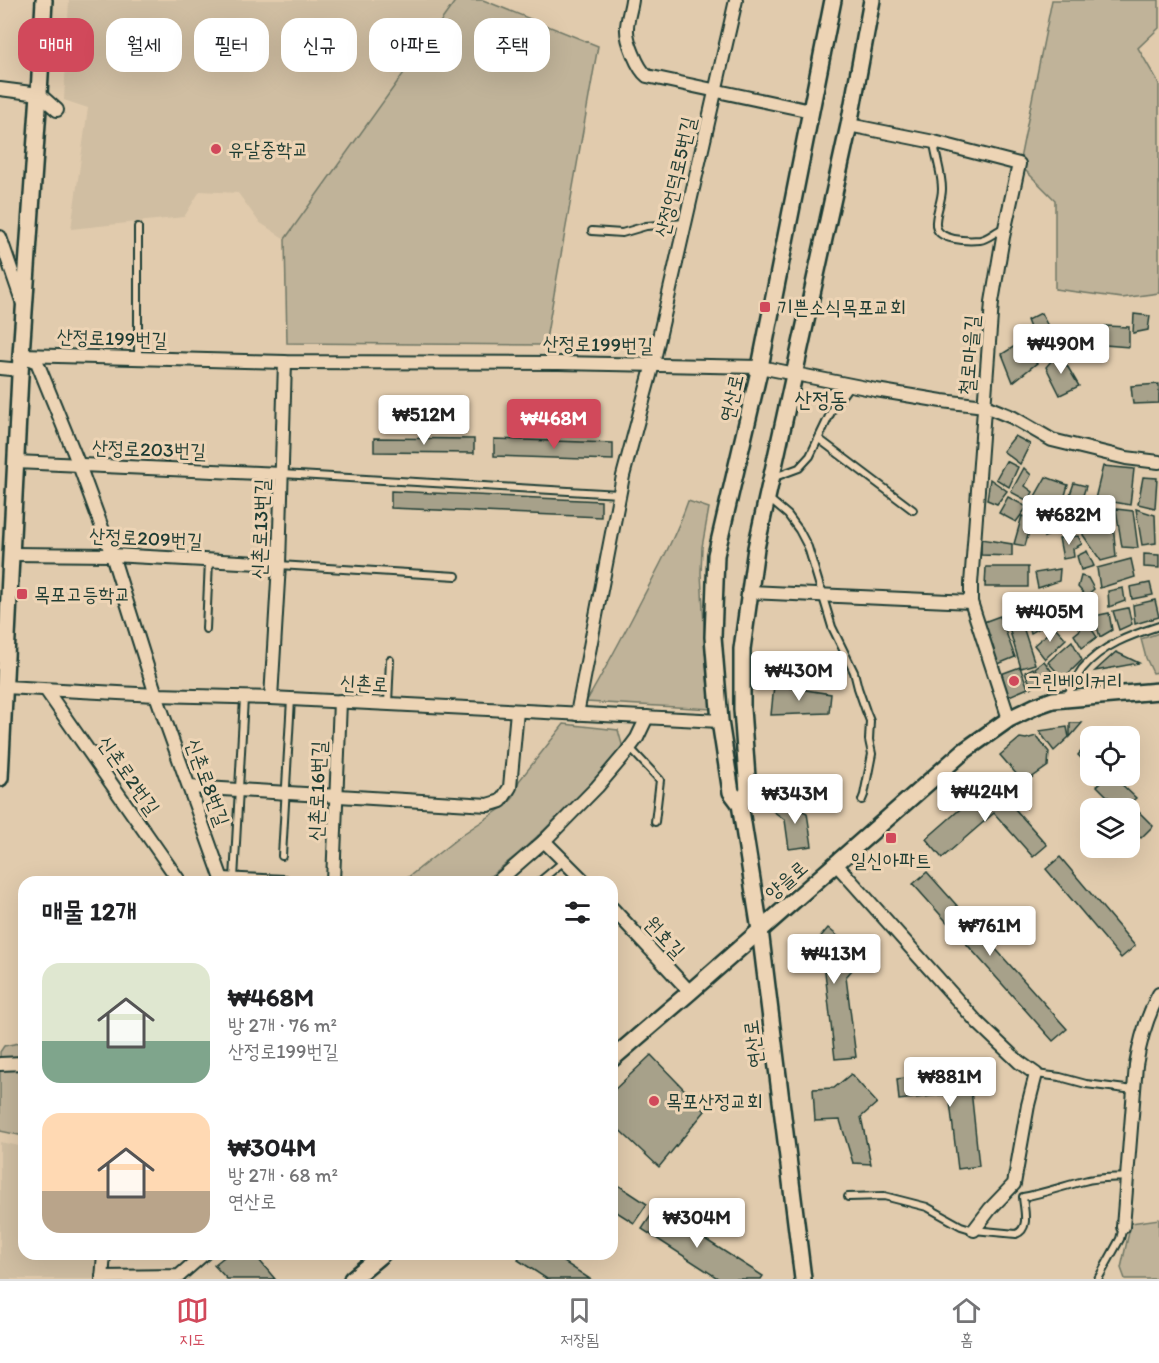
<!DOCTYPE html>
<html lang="ko">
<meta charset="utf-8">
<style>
:root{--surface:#fff;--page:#f6f6f6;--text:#202124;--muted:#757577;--line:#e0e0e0;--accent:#d1495b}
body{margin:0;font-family:Itim,"Poor Story",sans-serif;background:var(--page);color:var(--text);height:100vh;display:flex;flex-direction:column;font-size:22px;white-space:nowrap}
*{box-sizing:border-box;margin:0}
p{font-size:20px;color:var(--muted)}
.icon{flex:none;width:33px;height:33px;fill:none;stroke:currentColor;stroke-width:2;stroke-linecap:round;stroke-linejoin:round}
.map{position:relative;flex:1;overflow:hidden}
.panel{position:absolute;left:18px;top:876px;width:600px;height:384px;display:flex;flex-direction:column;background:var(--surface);border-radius:18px;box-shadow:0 6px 24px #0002}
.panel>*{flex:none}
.top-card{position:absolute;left:18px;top:18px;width:600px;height:54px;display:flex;gap:12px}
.controls{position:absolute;left:1080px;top:726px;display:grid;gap:12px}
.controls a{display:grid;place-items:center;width:60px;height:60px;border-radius:12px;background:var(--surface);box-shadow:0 6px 24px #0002;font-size:30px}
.price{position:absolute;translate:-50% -51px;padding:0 14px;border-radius:6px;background:#fff;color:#222;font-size:20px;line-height:39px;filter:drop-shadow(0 2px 3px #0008)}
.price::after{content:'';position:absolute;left:50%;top:36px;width:18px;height:14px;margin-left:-9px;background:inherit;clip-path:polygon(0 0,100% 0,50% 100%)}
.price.on{background:var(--accent);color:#fff}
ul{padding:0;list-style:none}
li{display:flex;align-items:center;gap:18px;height:150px;padding:0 24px}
li span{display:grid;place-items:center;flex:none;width:168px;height:120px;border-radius:18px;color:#555}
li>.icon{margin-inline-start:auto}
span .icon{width:72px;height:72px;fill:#fffc;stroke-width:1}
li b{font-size:26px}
h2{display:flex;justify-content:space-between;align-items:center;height:72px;padding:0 24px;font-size:26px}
.chip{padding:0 21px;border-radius:18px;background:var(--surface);box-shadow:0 6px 24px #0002;font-size:21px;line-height:54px}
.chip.on{background:var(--accent);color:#fff}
.tab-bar{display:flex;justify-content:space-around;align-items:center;height:84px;border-top:2px solid var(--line);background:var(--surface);font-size:16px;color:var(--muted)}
.tab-bar a{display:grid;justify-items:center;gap:3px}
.tab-bar .on{color:var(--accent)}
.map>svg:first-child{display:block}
.built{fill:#d0bea2}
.green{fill:#c0b399;stroke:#707866;stroke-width:1.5}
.building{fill:#a7a18a;stroke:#1f3d34;stroke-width:1.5}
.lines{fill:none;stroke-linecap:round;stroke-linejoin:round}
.service-casing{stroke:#1f3d34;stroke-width:10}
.minor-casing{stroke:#1f3d34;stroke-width:16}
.tertiary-casing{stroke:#1f3d34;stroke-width:20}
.service{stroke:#edd4b5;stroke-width:6}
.minor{stroke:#edd4b5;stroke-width:12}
.tertiary{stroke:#edd4b5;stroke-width:15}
.poi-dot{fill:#d1495b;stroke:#edd4b5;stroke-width:2}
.labels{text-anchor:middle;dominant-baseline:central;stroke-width:6;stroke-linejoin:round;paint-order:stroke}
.poi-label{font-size:20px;fill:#1f3d34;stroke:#edd4b5;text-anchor:start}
.street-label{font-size:20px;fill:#1f3d34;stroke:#edd4b5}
.quarter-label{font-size:22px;fill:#1f3d34;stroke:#edd4b5}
</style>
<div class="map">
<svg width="1159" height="1279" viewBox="0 0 1159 1279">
<rect width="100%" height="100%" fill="#e1cbad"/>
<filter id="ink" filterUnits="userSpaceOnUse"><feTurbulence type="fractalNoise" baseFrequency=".0167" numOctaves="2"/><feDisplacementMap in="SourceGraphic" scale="12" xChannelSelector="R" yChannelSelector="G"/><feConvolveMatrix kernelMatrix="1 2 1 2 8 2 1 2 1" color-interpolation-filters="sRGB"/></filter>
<g filter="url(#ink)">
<g class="built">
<path d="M69,0H456L285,239L259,222L238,193L200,191L184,217L71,229L88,108L64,100Z"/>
<path d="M0,1142L24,1147V1254H95L94,1279H0Z"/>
</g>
<g class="green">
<path d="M456,0H483L598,46L545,345L287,343L285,239Z"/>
<path d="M1052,0H1159V28L1138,48L1159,84V293L1122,298L1055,289V200L1019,164Z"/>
<path d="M688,501L709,508L702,547L701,573L707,679L712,709L586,702C606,668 625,632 643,597C660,565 676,535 688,501Z"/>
<path d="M1159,633V672L1153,673L1146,658L1141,639Z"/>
<path d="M564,724L618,730L623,748L597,778L544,830L519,853L483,882H402L463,834L505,806L513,798L519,781Z"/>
<path d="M24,1042V1136L0,1131V1052L4,1046Z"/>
<path d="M1159,1219V1279H1125L1121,1268L1131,1223Z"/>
</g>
<g class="building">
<path d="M1041,313L1057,343L1037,347L1027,320Z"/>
<path d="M1134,314L1150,316L1148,330L1133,333Z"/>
<path d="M1105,326L1129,327V347L1105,345Z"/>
<path d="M1023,341L1037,363L1013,382L1002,354Z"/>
<path d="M1059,352L1079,386L1060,395L1046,367Z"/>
<path d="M1159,384V403L1133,404L1131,386Z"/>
<path d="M1015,436L1030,444L1020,464L1003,451Z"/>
<path d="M374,438L474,439V453L374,452Z"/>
<path d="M494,439L613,443V460L494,456Z"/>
<path d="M1006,461L1018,467L1009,487L996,479Z"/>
<path d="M1103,466L1134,469L1130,505L1095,499Z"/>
<path d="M1024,468L1031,475L1025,486L1033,492L1028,501L1011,492Z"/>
<path d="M1046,477L1068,485L1062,506L1034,498Z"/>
<path d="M1143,477L1157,478L1155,508L1138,504Z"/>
<path d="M990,479L1007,491L997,504L987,500Z"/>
<path d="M1074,483L1086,486L1079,508L1066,506Z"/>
<path d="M391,491L601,501V517L391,508Z"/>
<path d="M1008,497L1027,507L1016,522L999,513Z"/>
<path d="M1085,497L1113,506L1110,517L1084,508Z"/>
<path d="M1033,500L1048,507L1043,521L1025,517Z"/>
<path d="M1049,507L1073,511L1069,528L1044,537Z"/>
<path d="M1116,509L1133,511L1138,548L1122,547Z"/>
<path d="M1136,509L1155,515L1156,543L1142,545Z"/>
<path d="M1084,512L1113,524L1116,557L1101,561L1083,535Z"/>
<path d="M1022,516L1042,522L1040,535L1029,532L1025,546L1014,544Z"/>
<path d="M1078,536L1082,544L1073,549L1074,557L1063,559L1059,538Z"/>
<path d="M981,539L1012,544V556L981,555Z"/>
<path d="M1087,551L1094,566L1081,570L1077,556Z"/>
<path d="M1144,554L1159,555V568L1144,567Z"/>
<path d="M1131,559L1135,577L1100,588L1097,568Z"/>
<path d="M986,567H1028V587H985Z"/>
<path d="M1060,569L1059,581L1038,588L1035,573Z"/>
<path d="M1081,576L1088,578L1094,589L1086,596L1078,587Z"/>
<path d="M1150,583L1153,595L1132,599L1130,587Z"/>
<path d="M1123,588L1125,601L1109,607L1108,591Z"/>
<path d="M1069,596L1079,614L1066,620L1056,603Z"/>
<path d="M1155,600L1159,617L1135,624L1133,605Z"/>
<path d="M1017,608L1035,664L1021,668L1005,615Z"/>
<path d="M1128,608L1132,624L1119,630L1113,611Z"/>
<path d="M1040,610L1043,626L1031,633L1022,613Z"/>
<path d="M1109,613L1112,630L1100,637L1094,616Z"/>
<path d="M1000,616L1015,657L998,664L981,623Z"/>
<path d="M1086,621L1097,637L1082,648L1074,635L1080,630L1078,626Z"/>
<path d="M1055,627L1066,639L1045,659L1034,645Z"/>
<path d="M1072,641L1082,660L1063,679L1048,662Z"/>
<path d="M1116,652L1139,663L1095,671Z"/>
<path d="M1044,661L1053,673L1042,682L1035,668Z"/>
<path d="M1020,667L1028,688L1007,697L1001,674Z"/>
<path d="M1033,668L1040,682L1032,688L1025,672Z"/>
<path d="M774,685L831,694L829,713L771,715Z"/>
<path d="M1070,723H1082L1070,737Z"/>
<path d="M1067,727L1069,737L1054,751L1039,731Z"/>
<path d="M1036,736L1049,752L1048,766L1024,783L1000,755L1020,738L1026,739Z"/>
<path d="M1090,741V767L1078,755Z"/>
<path d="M1099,776H1113L1136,798L1130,803L1153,826L1141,838L1130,826V808H1119L1097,786L1103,780Z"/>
<path d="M991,782L1047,845L1033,857L994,813L942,858L926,839Z"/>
<path d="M779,800L807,813L812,846L789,849L785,820L773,811Z"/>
<path d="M1060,857L1135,946L1121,958L1046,869Z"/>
<path d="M927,872L1067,1029L1053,1041L913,884Z"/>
<path d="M828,928L863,957L846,977L856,1057L835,1059L825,972L819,966L795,970L792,951L812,947Z"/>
<path d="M651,1055L705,1111L659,1167L612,1123V1092Z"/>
<path d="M969,1071L979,1166L958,1169L949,1094L899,1100L897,1079Z"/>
<path d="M851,1074L877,1103L861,1117L871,1164L853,1163L840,1120L815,1121L813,1089L834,1088Z"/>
<path d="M612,1181L647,1204L634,1223L612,1209Z"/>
<path d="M656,1208L763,1276L761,1279H719L642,1229Z"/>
<path d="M228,1254H254L275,1279H227L214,1265Z"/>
<path d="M523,1254H552L590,1279H547L518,1260Z"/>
</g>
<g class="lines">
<g class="service-casing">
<g id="service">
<path d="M934,143C936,158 942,174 942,189C942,201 935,214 936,225C937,241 968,241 980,240C989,239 996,230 1005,228"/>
<path d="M138,227V358"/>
<path d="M592,231L622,233L646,226L685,223"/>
<path d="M819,439L913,510"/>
<path d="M282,474L619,494"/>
<path d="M772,478L799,468L810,456L833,408L850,385"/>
<path d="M768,498L788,515L799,530L808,547L832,627L854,672L858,688L866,711L870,721L869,740L872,754L864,795L862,800"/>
<path d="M279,565L456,576"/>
<path d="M206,629L209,561"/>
<path d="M1066,698C1071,689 1076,678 1082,669C1102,645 1131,635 1159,626"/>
<path d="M388,703L390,660"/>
<path d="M630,748L660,780L655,822"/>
<path d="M282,856L291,699"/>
<path d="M234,879L244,698"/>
<path d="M539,882L564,861"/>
<path d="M1036,1074L1060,1077L1086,1084L1134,1090"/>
<path d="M848,1197L884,1196L927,1207L961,1226L974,1230L1016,1234C1030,1229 1024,1210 1023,1197C1044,1193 1064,1186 1084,1181C1098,1177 1113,1178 1127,1177"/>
<path d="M1098,1279L1120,1239L1123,1227"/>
</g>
</g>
<g class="minor-casing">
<g id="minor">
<path d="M632,0C631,9 627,19 627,28C626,40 638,69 647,76L811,111"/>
<path d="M0,89L39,94L57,110"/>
<path d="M849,125L934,142L1019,164L1003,237L992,302L971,584V602L1009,719"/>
<path d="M0,237L23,304"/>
<path d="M21,355L285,362L559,363L760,367L876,390L942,401L985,406L1012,417L1052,440L1126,458L1159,462"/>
<path d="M25,357L37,362L79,465L112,555L156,695L223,882"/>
<path d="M0,368L21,370"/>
<path d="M16,462L281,474"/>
<path d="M11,554L112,555L279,564"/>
<path d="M750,592L971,602"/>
<path d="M5,687L156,695L271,698L720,721"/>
<path d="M46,690L180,882"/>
<path d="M271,698L279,564L285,362"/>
<path d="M577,714L623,476L653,364L736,0"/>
<path d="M189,787L488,805L501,801L510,787L517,711"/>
<path d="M544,841L585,882"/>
<path d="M836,864L977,1022L1019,1062L1036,1074L1028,1105L1014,1184L990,1209L974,1230"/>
<path d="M222,879L285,882"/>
<path d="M333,882L340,701"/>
<path d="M497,882L544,841L597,787L625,754L637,738L647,717"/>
<path d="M612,908L690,992"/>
<path d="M0,1064L24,1063"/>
<path d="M1123,1227L1136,1065C1140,1041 1147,1016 1159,994"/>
<path d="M102,1277L179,1276L204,1254"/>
<path d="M102,1279L104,1254"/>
</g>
</g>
<g class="tertiary-casing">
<g id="tertiary">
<path d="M0,778L21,355L39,94L44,0"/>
<path d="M740,804L748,791L742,709V649L756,548L849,125L872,0"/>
<path d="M612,1059L690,992L964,751L1009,719L1036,706L1053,700L1159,691"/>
<path d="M352,1279L382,1254"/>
<path d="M803,1279L760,930L740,804L731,792L720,721L713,637L716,555L760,367L833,0"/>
</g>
</g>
<use href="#service" class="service"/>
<use href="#minor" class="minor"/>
<use href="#tertiary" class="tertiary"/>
</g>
</g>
<g class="poi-dot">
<circle cx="216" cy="149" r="6"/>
<rect x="759" y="301" width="12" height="12" rx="3"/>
<rect x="16" y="588" width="12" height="12" rx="3"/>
<circle cx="1014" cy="681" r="6"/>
<rect x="885" y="832" width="12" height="12" rx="3"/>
<circle cx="654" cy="1101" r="6"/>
</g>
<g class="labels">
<g class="poi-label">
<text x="228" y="149">유달중학교</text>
<text x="777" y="307">기쁜소식목포교회</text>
<text x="34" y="594">목포고등학교</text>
<text x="1026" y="681">그린베이커리</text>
<text x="891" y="860" text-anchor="middle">일신아파트</text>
<text x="666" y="1101">목포산정교회</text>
</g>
<g class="street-label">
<text transform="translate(675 177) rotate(-77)">산정언덕로5번길</text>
<text transform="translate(112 338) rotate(2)">산정로199번길</text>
<text transform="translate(598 344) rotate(1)">산정로199번길</text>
<text transform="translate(969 355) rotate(-86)">철로마을길</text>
<text transform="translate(731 398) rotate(-77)">연산로</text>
<text transform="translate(149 449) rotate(2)">산정로203번길</text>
<text transform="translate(260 529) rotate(-88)">신촌로13번길</text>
<text transform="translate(146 538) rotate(3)">산정로209번길</text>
<text transform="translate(364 683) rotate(3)">신촌로</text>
<text transform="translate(129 775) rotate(55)">신촌로2번길</text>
<text transform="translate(208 782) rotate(70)">신촌로8번길</text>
<text transform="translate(317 791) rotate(-88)">신촌로16번길</text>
<text transform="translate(786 880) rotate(-41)">양을로</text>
<text transform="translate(665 937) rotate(47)">원호길</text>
<text transform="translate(753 1044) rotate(-97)">연산로</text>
</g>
<g class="quarter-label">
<text x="821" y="399">산정동</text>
</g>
</g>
</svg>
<div class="controls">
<a><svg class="icon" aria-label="locate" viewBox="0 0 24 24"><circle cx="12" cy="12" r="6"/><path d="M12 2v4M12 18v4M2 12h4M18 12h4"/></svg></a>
<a><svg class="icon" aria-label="layers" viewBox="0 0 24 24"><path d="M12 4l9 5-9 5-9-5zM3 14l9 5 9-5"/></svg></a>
</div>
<b class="price" style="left:1061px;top:375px">₩490M</b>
<b class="price" style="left:424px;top:446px">₩512M</b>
<b class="price on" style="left:554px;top:450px">₩468M</b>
<b class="price" style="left:1069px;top:546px">₩682M</b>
<b class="price" style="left:1050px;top:643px">₩405M</b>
<b class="price" style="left:799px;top:702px">₩430M</b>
<b class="price" style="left:985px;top:823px">₩424M</b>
<b class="price" style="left:795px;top:825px">₩343M</b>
<b class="price" style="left:990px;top:957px">₩761M</b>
<b class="price" style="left:834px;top:985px">₩413M</b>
<b class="price" style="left:950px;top:1108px">₩881M</b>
<b class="price" style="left:697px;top:1249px">₩304M</b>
<div class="top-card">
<a class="chip on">매매</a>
<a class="chip">월세</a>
<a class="chip">필터</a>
<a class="chip">신규</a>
<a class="chip">아파트</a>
<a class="chip">주택</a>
</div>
<section class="panel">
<h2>매물 12개<svg class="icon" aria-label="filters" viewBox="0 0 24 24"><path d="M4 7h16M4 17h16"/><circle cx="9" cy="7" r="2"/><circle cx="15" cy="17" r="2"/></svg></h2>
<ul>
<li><span style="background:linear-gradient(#dfe7d0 65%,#7fa58c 0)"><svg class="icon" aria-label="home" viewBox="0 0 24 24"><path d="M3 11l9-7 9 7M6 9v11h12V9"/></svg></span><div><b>₩468M</b><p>방 2개 · 76 m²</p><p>산정로199번길</p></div></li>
<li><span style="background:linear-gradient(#ffd9b3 65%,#b9a48a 0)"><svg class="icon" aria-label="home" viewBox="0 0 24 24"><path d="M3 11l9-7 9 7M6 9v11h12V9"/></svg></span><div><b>₩304M</b><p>방 2개 · 68 m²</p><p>연산로</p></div></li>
</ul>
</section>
</div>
<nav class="tab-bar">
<a class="on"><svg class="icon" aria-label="map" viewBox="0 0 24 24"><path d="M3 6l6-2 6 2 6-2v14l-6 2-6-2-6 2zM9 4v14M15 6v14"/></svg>지도</a>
<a><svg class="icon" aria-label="saved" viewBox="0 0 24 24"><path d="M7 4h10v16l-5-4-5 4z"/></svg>저장됨</a>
<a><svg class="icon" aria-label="home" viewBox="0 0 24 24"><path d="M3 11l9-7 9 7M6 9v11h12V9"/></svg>홈</a>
</nav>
